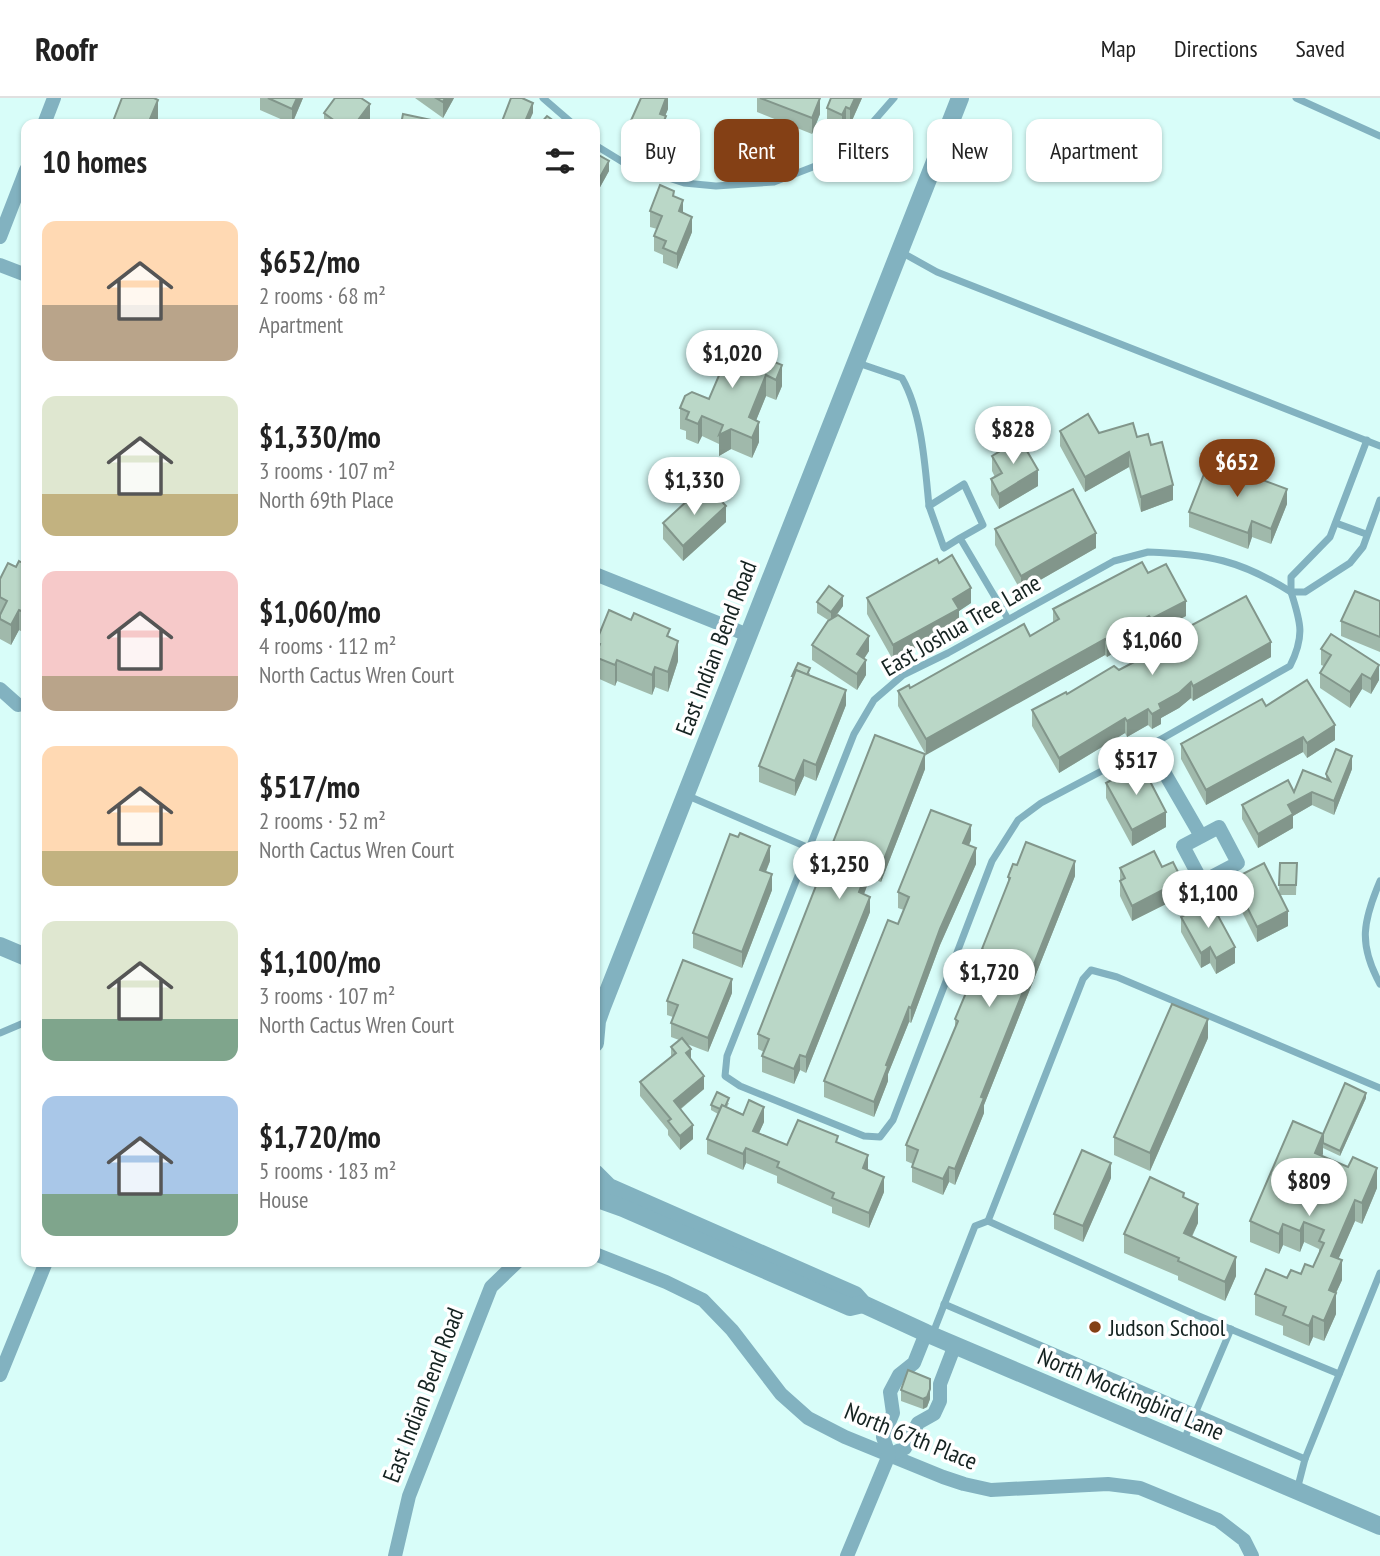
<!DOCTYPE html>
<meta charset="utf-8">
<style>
:root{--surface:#fff;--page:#f2f2f2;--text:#222;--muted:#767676;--line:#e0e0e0;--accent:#844015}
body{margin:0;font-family:"PT Sans Narrow",sans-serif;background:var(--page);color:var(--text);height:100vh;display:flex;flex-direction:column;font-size:26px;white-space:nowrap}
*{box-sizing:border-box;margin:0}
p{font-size:23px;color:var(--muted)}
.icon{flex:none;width:38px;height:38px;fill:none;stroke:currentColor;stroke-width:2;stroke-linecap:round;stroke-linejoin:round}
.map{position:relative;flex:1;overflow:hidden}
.side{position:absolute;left:21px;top:21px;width:579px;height:1148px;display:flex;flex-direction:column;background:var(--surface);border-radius:14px;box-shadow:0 2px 5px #0004}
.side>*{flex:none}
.guide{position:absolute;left:621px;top:21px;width:653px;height:63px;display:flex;gap:14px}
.price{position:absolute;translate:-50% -60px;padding:0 16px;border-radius:24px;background:#fff;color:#222;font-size:23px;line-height:46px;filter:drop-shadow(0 2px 4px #0008)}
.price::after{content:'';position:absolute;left:50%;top:42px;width:21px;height:16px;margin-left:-10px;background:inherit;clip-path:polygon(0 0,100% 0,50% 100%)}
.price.on{background:var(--accent);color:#fff}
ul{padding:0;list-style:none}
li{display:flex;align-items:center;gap:21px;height:175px;padding:0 21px}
li span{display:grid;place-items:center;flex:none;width:196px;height:140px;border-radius:14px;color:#555}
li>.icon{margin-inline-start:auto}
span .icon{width:84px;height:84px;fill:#fffc;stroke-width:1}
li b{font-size:30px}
h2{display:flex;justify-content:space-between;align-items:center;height:84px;padding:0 21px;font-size:30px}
.chip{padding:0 24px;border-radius:14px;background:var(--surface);box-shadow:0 2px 5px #0004;font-size:24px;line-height:63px}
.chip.on{background:var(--accent);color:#fff}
header{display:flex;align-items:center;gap:42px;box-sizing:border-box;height:98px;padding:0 35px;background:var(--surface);border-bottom:2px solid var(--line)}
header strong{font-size:33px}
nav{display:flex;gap:38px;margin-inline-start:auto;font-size:24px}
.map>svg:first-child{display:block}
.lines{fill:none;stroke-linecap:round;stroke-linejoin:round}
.service{stroke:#82b2c0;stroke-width:7}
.minor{stroke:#82b2c0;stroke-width:14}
.tertiary{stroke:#82b2c0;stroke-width:18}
.wall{fill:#a0b9ab}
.shaded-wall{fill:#82968b}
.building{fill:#bad7c7;stroke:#82968b;stroke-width:2}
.poi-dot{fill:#844015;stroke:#fff;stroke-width:2.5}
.labels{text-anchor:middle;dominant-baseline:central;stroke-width:7;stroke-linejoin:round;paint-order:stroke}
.street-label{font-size:24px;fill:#152321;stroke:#fff}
.poi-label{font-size:24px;fill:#152321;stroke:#fff;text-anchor:start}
</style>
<header>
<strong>Roofr</strong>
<nav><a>Map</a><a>Directions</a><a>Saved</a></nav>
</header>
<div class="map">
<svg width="1380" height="1458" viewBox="0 0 1380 1458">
<rect width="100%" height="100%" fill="#d8fdf9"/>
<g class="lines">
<g class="service">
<path d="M543,0L573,26"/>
<path d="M1296,0L1380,38"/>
<path d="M595,47L626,66L684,85L716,88L774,84L836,60L859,40L894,0"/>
<path d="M901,154L937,174L1380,348"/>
<path d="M858,265L902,280C922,315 925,368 929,408"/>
<path d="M1367,342L1330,439L1291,479V494H1305L1350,465L1363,449L1380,402"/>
<path d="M1336,425L1366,436"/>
<path d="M960,440L944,450L929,408L964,386L983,427L960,440L1008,521"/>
<path d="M1148,454C1208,456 1240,462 1291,494C1301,525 1305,538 1290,568L1149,648L1041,705L1018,722L992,763L893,1022L880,1039L864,1038L740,988L725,978L727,958L854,636L874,602L903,577L948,555L1114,463Z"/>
<path d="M686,697L809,750"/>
<path d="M1380,783C1363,823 1358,846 1380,886"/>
<path d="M0,935L26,924"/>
<path d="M944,1206L1305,1361"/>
<path d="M933,1235L975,1128L988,1123"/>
<path d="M1339,1276L1194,1216L988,1123L1083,881L1091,872L1117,879L1380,990"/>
<path d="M1183,1344L1231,1231"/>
<path d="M1297,1392L1305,1361L1380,1175"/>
</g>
<g class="minor">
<path d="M44,26L54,0"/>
<path d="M0,139L26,72"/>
<path d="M0,167L26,177"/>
<path d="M595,476L748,537"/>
<path d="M0,591L18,607"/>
<path d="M1149,648L1201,738"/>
<path d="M1219,729L1238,765L1202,784L1183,748Z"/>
<path d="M595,1156L666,1184L703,1202L732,1232L781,1296L808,1320L845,1339L943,1379L964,1386L991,1392L1108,1386L1140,1390L1218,1422L1244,1442L1252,1458"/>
<path d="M0,1277L46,1164"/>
<path d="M889,1357L905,1350L918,1325L934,1316L940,1303V1286L955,1247"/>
<path d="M395,1458L409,1398L491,1189L517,1164"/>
<path d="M847,1458L889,1357L883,1339L893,1315L890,1294L899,1277L914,1265L926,1235"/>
</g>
<g class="tertiary">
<path d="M0,848L26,859"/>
<path d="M595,945L597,923L602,909L960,0"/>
<path d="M595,1075L609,1089L855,1197L863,1206L926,1235L1380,1428"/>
<path d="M595,1100L623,1110L850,1209L863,1206"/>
</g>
</g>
<g class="wall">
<path d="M260,0H303L292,26L260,12Z"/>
<path d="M415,0H454L443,20Z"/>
<path d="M668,0V11L665,18L666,34L657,55L648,52L645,59L625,51V36Z"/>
<path d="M757,0H820V16L812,36L757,14Z"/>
<path d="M862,0L850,27L846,25L842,32L827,26V10Z"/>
<path d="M324,15L370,22L366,26H324Z"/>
<path d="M595,55L609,73L599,91L595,89Z"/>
<path d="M674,99L692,134L677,171L663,165V157L654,153V138L657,131L650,129V113Z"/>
<path d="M706,249L733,251L756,260L782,288L776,302L766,298L756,322L759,344L752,360L731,351L719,358V346L702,338L698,346L686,341V333L680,331V310L709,301L719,278L708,274L706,269Z"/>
<path d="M1060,333L1099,335L1137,339L1151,347L1173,402L1141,414L1129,369L1085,394L1060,348Z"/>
<path d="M992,358L1038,388L999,411L991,397V381L995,379L992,373Z"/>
<path d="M1287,406L1271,446L1252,439L1248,451L1189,429V414Z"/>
<path d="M692,408L726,424L683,463L663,441V425Z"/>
<path d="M995,431L1096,450L1021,493L995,447Z"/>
<path d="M939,465L971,505L959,513V526L893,562L867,516V500Z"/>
<path d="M26,467V536L19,532L11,547L0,541V481L16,469Z"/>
<path d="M1148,475L1186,518L1151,536L1149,533L1107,559L1105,557L925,656V671L881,784L870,780L864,796L870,814L806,975L800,972L794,986L762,974V958L764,954L758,951V936L925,655L898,608V593L910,590L1030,538L1053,525V511Z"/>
<path d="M1380,503V554L1341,538V523Z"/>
<path d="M817,504L843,508L836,518L869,553L864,561L866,577L857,592L812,562V547L828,522L817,515Z"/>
<path d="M670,539L678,563L668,594L655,589L652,597L617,583L615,588L595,579L596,544Z"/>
<path d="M1321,551L1379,582L1371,596L1362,591L1350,610L1320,590V575L1324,568L1321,567Z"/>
<path d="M1136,557L1271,559L1193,603L1191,600L1179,610L1161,620V626L1152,631L1148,627L1127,639L1125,635L1059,675L1032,628V612L1136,563Z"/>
<path d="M810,575L809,578L846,607L816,683L804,678L795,698L759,684V668L792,582V578Z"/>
<path d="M1266,608L1335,642L1307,660L1303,654L1206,707L1181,661V646Z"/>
<path d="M1352,671L1334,717L1312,707L1293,718V730L1258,750L1242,721V707L1294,694L1326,681V676Z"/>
<path d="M1106,685L1166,729L1132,748L1106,700Z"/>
<path d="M971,742L969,747L976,766L940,847L911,925L909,924L888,976V983L874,1019L824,999V983L904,812L898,810V794Z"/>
<path d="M770,763L766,774L772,792L742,870L693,850V835Z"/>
<path d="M1280,765H1297L1296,797H1280L1288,828L1257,844L1233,796V781L1279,796Z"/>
<path d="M1017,767L1075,778L984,1007V1015L955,1087L949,1084L943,1097L912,1084V1069L913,1066L906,1063V1047L955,932V921L982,858V851L1008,786V779Z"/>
<path d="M1162,769L1182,798L1132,823L1120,798V770Z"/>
<path d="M1181,819L1235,865L1216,876L1210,865L1201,870L1181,834Z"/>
<path d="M732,895L708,954L687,946L691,961L704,991L681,1011L693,1041L680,1052L668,1037V1032L640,998V984L671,959V949L679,942L671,939V925L673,919L667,917V903Z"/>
<path d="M1208,940L1150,1073L1114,1057V1039Z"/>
<path d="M1366,1000L1340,1058L1323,1050L1322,1058L1377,1090L1362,1126L1355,1123L1338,1161L1342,1182L1336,1195V1216L1324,1243L1313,1239L1309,1248L1283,1237V1228L1255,1217V1196L1287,1180L1301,1176L1313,1169L1319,1156V1151L1304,1144L1300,1154L1283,1147L1279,1156L1250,1144V1123L1323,1036Z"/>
<path d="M729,1005L727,1009L764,1024L759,1035L787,1047L838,1045L868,1072L884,1094L869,1130L832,1115V1109L777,1085V1078L746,1065L743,1072L707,1056V1041L718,1016L711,1012V1007Z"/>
<path d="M1111,1080L1083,1144L1054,1131V1116Z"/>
<path d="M1184,1100L1198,1125L1192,1139L1236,1178L1225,1203L1178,1182V1178L1124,1155V1136Z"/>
<path d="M901,1292L930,1301L927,1309L923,1311L901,1303Z"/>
</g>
<g class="shaded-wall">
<path d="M154,0H155V9L158,2V23L156,26H148Z"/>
<path d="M297,0H303L292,26V11Z"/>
<path d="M445,0H454L443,20V4Z"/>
<path d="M666,0H668V11L660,31V16Z"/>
<path d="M820,0V16L812,36V20Z"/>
<path d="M855,0H862L850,27V11Z"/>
<path d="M533,5V15L528,26H524Z"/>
<path d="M370,6V22L366,26H355Z"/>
<path d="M846,9V25L842,32V17Z"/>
<path d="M666,18V34L657,55V40Z"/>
<path d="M648,36V52L645,59V44Z"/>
<path d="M609,63V73L599,91V81Z"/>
<path d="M683,102V118L679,113Z"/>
<path d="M692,119V134L677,171V156Z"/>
<path d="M782,267V288L776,302V282Z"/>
<path d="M766,277V298L749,340V319Z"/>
<path d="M702,318V338L698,346V326Z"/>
<path d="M759,324V344L752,360V340Z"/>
<path d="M731,331V351L719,358V337Z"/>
<path d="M1129,354V369L1085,394V379Z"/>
<path d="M1038,372V388L999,411V396Z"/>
<path d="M1173,387V402L1141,414V399Z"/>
<path d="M1287,391V406L1271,446V431Z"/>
<path d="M726,408V424L683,463V448Z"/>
<path d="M1252,423V439L1248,451V435Z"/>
<path d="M1096,435V450L1021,493V478Z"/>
<path d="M971,490V505L959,513V526L893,562V547L953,501Z"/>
<path d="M843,498V508L831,524V514Z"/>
<path d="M1186,503V518L1151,536V521Z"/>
<path d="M19,512V532L11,547V527Z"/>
<path d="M1149,518V533L1107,559V543Z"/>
<path d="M869,538V553L857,571V556Z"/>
<path d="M1105,541V557L926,657V641Z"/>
<path d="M678,543V563L668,594V574Z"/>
<path d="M1271,544V559L1193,603V588Z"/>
<path d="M617,562V583L615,588V567Z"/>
<path d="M866,562V577L857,592V576Z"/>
<path d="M1379,567V582L1371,596V581Z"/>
<path d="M655,569V589L652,597V577Z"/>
<path d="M1362,576V591L1350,610V594Z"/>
<path d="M1191,584V600L1179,610L1161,620V626L1152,631V616L1159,606Z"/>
<path d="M846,592V607L816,683V667Z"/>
<path d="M1148,611V627L1127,639V623Z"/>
<path d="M1125,620V635L1059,675V660Z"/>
<path d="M1335,627V642L1307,660V645Z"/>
<path d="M598,630V650L595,658V638Z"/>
<path d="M1303,639V654L1206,707V692Z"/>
<path d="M925,656V671L881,784V769Z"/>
<path d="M1352,658V671L1334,717V703Z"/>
<path d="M804,662V678L795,698V683Z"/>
<path d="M1312,694V707L1293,718V730L1258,750V736L1288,707Z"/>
<path d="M1166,714V729L1132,748V732Z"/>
<path d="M971,727V742L963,761V745Z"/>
<path d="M770,748V763L760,787V772Z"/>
<path d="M976,750V766L940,847L911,925V910L940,831Z"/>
<path d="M1075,763V778L984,1007V1015L955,1087V1071L981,999Z"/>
<path d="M870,765V780L859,809V794Z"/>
<path d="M772,776V792L742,870V854Z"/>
<path d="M1182,782V798L1132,823V808Z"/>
<path d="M870,799V814L806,975V959Z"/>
<path d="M1288,813V828L1257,844V829Z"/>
<path d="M1210,849V865L1201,870V855Z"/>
<path d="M1235,849V865L1216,876V860Z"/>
<path d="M732,881V895L708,954V940Z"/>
<path d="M909,909V924L888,976V983L874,1019V1004L886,967Z"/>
<path d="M1208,921V940L1150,1073V1055Z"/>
<path d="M691,951V964L686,955Z"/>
<path d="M800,957V972L794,986V971Z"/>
<path d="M704,978V991L674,1016V1003Z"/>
<path d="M1366,995V1000L1340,1058V1053Z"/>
<path d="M764,1009V1024L753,1048V1033Z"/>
<path d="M693,1027V1041L680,1052V1038Z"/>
<path d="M1323,1036V1056L1315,1075V1055Z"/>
<path d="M746,1050V1065L743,1072V1056Z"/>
<path d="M868,1057V1072L863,1070Z"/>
<path d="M1111,1065V1080L1083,1144V1128Z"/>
<path d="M949,1069V1084L943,1097V1081Z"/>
<path d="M1377,1070V1090L1362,1126V1105Z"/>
<path d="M884,1079V1094L869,1130V1115Z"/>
<path d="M1355,1102V1123L1331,1178V1158Z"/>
<path d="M1198,1106V1125L1184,1154V1135Z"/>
<path d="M1304,1124V1144L1300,1154V1133Z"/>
<path d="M1283,1126V1147L1279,1156V1136Z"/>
<path d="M1236,1159V1178L1225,1203V1184Z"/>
<path d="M1342,1162V1182L1336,1195V1216L1324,1243V1223L1329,1192Z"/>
<path d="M1313,1218V1239L1309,1248V1228Z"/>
<path d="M930,1291V1301L927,1309L923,1311V1301Z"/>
</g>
<g class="building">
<path d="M122,0H154L158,2L148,26H112Z"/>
<path d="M268,0H297L292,11Z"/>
<path d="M335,0H361L370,6L355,26H339L324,15Z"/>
<path d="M436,0H445L443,4Z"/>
<path d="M511,0H522L533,5L524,26H501Z"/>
<path d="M641,0H666L660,16L666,18L657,40L648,36L645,44L625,36Z"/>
<path d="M760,0H820L812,20Z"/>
<path d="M831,0H855L850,11L846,9L842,17L827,10Z"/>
<path d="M403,16L436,23L435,26H401Z"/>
<path d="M547,18L558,26H540Z"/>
<path d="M595,55L609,63L599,81L595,78Z"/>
<path d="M660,87L674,93L673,98L683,102L679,113L692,119L677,156L663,150L666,143L654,138L662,118L650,113Z"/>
<path d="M717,239L728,243L733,251L756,260L760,258L782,267L776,282L766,277L749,319L759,324L752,340L731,331L719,337L723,327L702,318L698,326L686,321L689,314L680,310L685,298L692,294L709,301L726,261L708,254L706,249L708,244Z"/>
<path d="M1088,316L1099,335L1133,325L1137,339L1148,336L1151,347L1162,344L1173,387L1141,399L1129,354L1085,379L1060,333Z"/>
<path d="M1020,341L1038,372L999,396L991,381L1002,375L992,358Z"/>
<path d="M1219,366L1287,391L1271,431L1252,423L1248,435L1189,414L1206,371L1216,375Z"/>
<path d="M710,391L726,408L683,448L663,425L687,403L692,408Z"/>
<path d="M1073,391L1096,435L1021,478L995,431Z"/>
<path d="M952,457L971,490L953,501L959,511L893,547L867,500L937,461L939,465Z"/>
<path d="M19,463L26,467V515L19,512L11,527L0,521V517L7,503L0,499V481L8,465L16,469Z"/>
<path d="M1142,464L1148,475L1166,466L1186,503L1151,521L1149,518L1107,543L1105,541L926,641L898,593L909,587L910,590L1024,526L1030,538L1059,521L1053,511Z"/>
<path d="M829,488L843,498L831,514L817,504Z"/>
<path d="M1355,493L1380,503V539L1341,523Z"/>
<path d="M1246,498L1271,544L1193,588L1191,584L1179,595L1159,606L1161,611L1152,616L1148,611L1127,623L1125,620L1059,660L1032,612L1066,594L1067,596L1114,568L1119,572L1138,562L1136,557Z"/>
<path d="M609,512L631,522L634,515L670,531L667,538L678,543L668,574L655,569L652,577L617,562L615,567L595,559L600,546L596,544Z"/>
<path d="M838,517L869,538L857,556L866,562L857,576L812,547L828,523Z"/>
<path d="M1331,536L1379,567L1371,581L1362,576L1350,594L1320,575L1331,557L1321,551Z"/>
<path d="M798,565L810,570L807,577L796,572L793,578H792Z"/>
<path d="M796,572L846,592L816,667L804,662L795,683L759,668Z"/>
<path d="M1307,582L1335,627L1307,645L1303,639L1206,692L1181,646L1262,601L1266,608Z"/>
<path d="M595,628L598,630L595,638Z"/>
<path d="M875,637L925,656L881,769L870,765L859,794L870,799L806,959L800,957L794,971L762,958L769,941L758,936Z"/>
<path d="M1336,651L1352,658L1334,703L1312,694L1288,707L1293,716L1258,736L1242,707L1288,682L1294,694L1303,672L1330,683L1326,676Z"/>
<path d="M1141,666L1166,714L1132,732L1106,685Z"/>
<path d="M931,712L971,727L963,745L976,750L940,831L911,910L909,909L886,967L888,968L874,1004L824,983L888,822L898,826L909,799L898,794Z"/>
<path d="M740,735L770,748L760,772L772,776L742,854L693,835L730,736L738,739Z"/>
<path d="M1026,744L1075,763L981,999L984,1000L955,1071L949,1069L943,1081L912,1069L918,1052L906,1047L958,923L955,921L984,852L982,851L1010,780L1008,779L1013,766L1017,767Z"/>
<path d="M1154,753L1162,769L1173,764L1182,782L1132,808L1120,783L1125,780L1120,770Z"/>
<path d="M1264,765L1288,813L1257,829L1233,781Z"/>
<path d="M1280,765H1297L1296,787H1279Z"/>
<path d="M1210,803L1235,849L1216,860L1210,849L1201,855L1181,819Z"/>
<path d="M683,862L732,881L708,940L671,925L678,907L667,903Z"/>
<path d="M1172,906L1208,921L1150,1055L1114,1039Z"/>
<path d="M682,940L691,951L686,955L704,978L674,1003L693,1027L680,1038L668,1023L671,1021L640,984L676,955L671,949Z"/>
<path d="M1345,985L1366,995L1340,1053L1323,1045V1036Z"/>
<path d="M717,994L729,1000L725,1009L722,1007L720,1011L711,1007Z"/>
<path d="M749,1002L764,1009L753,1033L787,1047L798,1022L838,1038L836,1044L868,1057L863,1070L884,1079L869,1115L832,1100L834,1095L777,1069L779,1064L746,1050L743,1056L707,1041L722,1007L743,1017Z"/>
<path d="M1293,1023L1323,1036L1315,1055L1348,1069L1353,1059L1377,1070L1362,1105L1355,1102L1331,1158L1342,1162L1329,1192L1336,1195L1324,1223L1313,1218L1309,1228L1283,1217L1286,1209L1255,1196L1266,1171L1287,1180L1291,1172L1301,1176L1305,1166L1313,1169L1324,1145L1319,1143L1324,1132L1304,1124L1300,1133L1283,1126L1279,1136L1250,1123Z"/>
<path d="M1082,1052L1111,1065L1083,1128L1054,1116Z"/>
<path d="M1150,1079L1184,1095L1183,1099L1198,1106L1184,1135L1236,1159L1225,1184L1178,1163L1179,1160L1124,1136Z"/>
<path d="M908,1272L930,1281V1291L927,1299L923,1301L901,1292Z"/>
</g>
<circle class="poi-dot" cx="1095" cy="1229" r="7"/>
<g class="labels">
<g class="street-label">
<text transform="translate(961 527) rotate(-30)">East Joshua Tree Lane</text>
<text transform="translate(716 550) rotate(-69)">East Indian Bend Road</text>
<text transform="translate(1131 1296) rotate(23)">North Mockingbird Lane</text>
<text transform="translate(423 1297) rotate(-69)">East Indian Bend Road</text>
<text transform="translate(911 1338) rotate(22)">North 67th Place</text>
</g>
<g class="poi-label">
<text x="1109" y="1229">Judson School</text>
</g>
</g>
</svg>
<b class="price" style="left:732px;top:292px">$1,020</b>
<b class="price" style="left:1013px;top:368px">$828</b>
<b class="price on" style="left:1237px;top:401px">$652</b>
<b class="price" style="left:694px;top:419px">$1,330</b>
<b class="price" style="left:1152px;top:579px">$1,060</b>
<b class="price" style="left:1136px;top:699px">$517</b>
<b class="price" style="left:839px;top:803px">$1,250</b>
<b class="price" style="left:1208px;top:832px">$1,100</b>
<b class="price" style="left:989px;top:911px">$1,720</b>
<b class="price" style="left:1309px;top:1120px">$809</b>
<div class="guide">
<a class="chip">Buy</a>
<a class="chip on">Rent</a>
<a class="chip">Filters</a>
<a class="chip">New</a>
<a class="chip">Apartment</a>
</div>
<section class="side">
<h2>10 homes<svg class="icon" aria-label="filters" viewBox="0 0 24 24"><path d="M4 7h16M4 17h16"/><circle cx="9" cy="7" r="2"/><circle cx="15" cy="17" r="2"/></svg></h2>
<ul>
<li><span style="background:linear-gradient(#ffd9b3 60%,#b9a48a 0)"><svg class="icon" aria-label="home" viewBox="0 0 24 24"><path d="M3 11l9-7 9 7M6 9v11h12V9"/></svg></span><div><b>$652/mo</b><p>2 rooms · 68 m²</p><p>Apartment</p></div></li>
<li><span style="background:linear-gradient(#dfe7d0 70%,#c2b280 0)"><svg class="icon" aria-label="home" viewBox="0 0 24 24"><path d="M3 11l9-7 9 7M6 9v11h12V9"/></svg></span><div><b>$1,330/mo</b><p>3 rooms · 107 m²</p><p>North 69th Place</p></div></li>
<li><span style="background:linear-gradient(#f6c9c9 75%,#b9a48a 0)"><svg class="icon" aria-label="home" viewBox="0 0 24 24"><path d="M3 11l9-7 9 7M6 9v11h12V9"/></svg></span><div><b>$1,060/mo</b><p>4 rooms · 112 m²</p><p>North Cactus Wren Court</p></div></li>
<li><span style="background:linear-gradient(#ffd9b3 75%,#c2b280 0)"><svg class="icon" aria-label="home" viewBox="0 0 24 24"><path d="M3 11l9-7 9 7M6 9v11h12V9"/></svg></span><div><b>$517/mo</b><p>2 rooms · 52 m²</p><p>North Cactus Wren Court</p></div></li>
<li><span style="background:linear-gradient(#dfe7d0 70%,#7fa58c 0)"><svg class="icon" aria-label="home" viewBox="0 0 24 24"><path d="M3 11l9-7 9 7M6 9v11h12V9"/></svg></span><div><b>$1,100/mo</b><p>3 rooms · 107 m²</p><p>North Cactus Wren Court</p></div></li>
<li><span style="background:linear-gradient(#a9c7e8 70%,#7fa58c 0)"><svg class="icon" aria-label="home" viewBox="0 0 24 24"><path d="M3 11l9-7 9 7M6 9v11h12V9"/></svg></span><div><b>$1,720/mo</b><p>5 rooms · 183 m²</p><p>House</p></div></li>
</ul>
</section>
</div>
